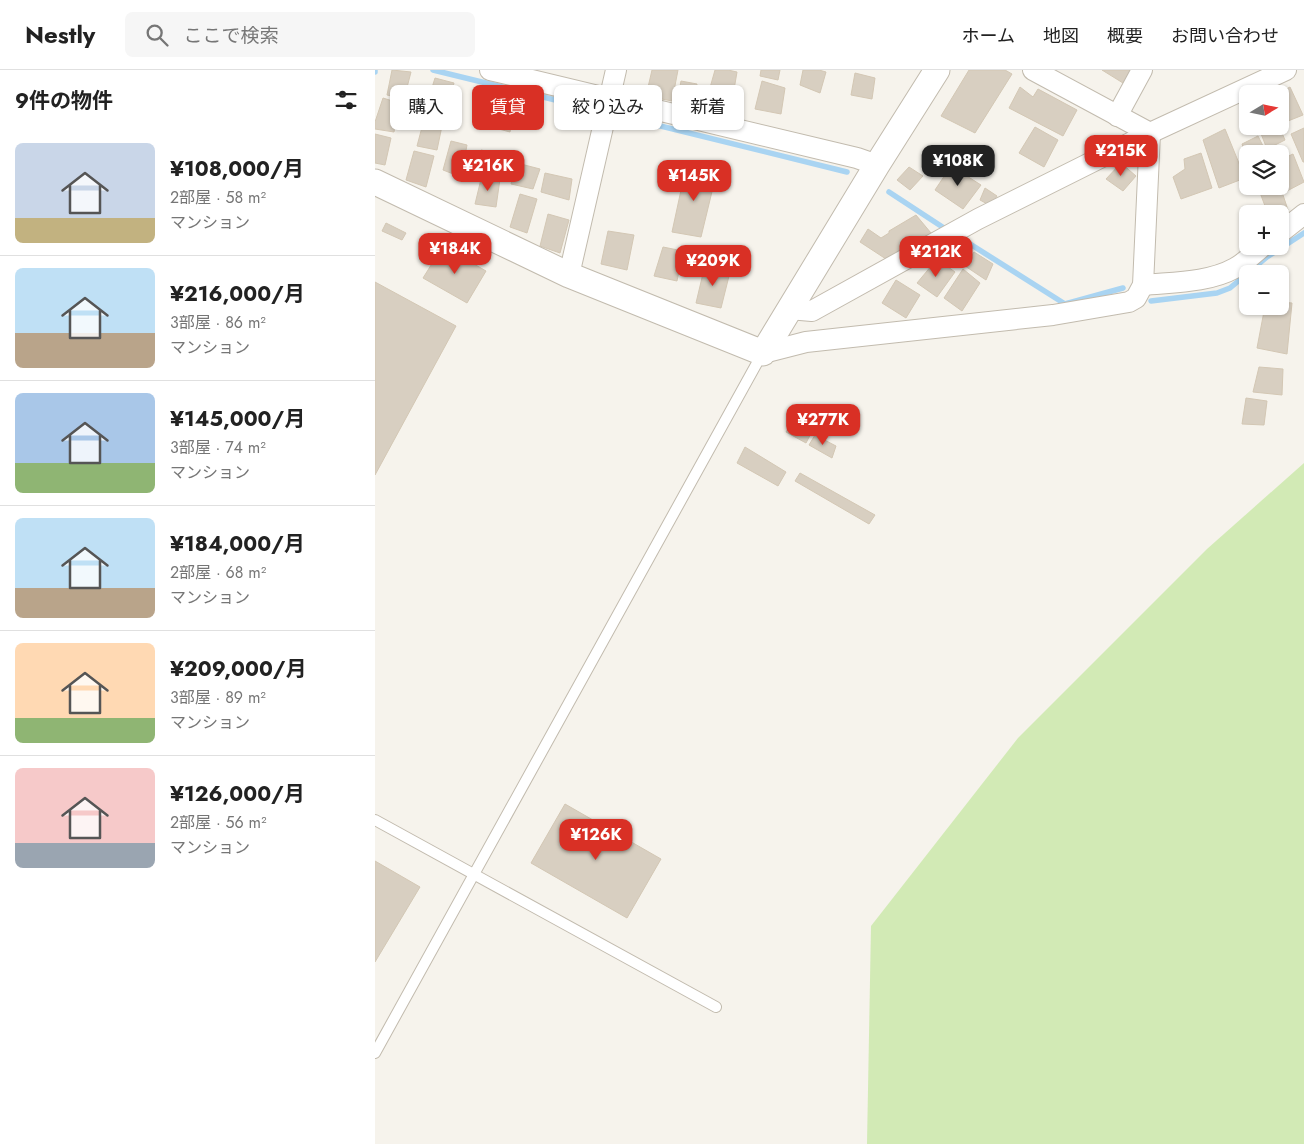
<!DOCTYPE html>
<html lang="ja">
<meta charset="utf-8">
<style>
:root{--surface:#fff;--page:#f6f6f6;--text:#222;--muted:#767676;--line:#e0e0e0;--accent:#d93025}
body{margin:0;font-family:Jost,"Noto Sans JP",sans-serif;background:var(--page);color:var(--text);height:100vh;display:flex;flex-direction:column;font-size:19px;white-space:nowrap}
*{box-sizing:border-box;margin:0}
p{font-size:16px;color:var(--muted)}
.icon{flex:none;width:28px;height:28px;fill:none;stroke:currentColor;stroke-width:2;stroke-linecap:round;stroke-linejoin:round}
.map{position:relative;flex:1;overflow:hidden}
.details{display:flex;flex-direction:column;background:var(--surface);width:375px}
.details>*{flex:none}
.top-card{position:absolute;left:15px;top:15px;width:475px;height:45px;display:flex;gap:10px}
.needle{width:32px;rotate:80deg}
.tools{position:absolute;left:864px;top:15px;display:grid;gap:10px}
.tools a{display:grid;place-items:center;width:50px;height:50px;border-radius:8px;background:var(--surface);box-shadow:0 1px 4px #0004;font-size:25px}
.price{position:absolute;translate:-50% -42px;padding:0 11px;border-radius:10px;background:var(--accent);color:#fff;font-size:16px;line-height:32px;filter:drop-shadow(0 1px 2px #0008)}
.price::after{content:'';position:absolute;left:50%;top:30px;width:15px;height:11px;margin-left:-8px;background:inherit;clip-path:polygon(0 0,100% 0,50% 100%)}
.price.on{background:#222;color:#fff}
ul{padding:0;list-style:none}
li{display:flex;align-items:center;gap:15px;height:125px;padding:0 15px}
li+li{border-top:1px solid var(--line)}
li span{display:grid;place-items:center;flex:none;width:140px;height:100px;border-radius:8px;color:#555}
li>.icon{margin-inline-start:auto}
span .icon{width:60px;height:60px;fill:#fffc;stroke-width:1}
li b{font-size:21px}
h2{display:flex;justify-content:space-between;align-items:center;height:60px;padding:0 15px;font-size:21px}
.pill{padding:0 18px;border-radius:8px;background:var(--surface);box-shadow:0 1px 4px #0004;font-size:18px;line-height:45px}
.pill.on{background:var(--accent);color:#fff}
header{display:flex;align-items:center;gap:30px;box-sizing:border-box;height:70px;padding:0 25px;background:var(--surface);border-bottom:1px solid var(--line)}
header strong{font-size:24px}
nav{display:flex;gap:28px;margin-inline-start:auto;font-size:18px}
.search{width:350px;height:45px;background:var(--page);display:flex;align-items:center;gap:12px;box-sizing:border-box;padding:0 18px;border-radius:8px;color:var(--muted);font-size:19px}
main{display:flex;flex:1;min-height:0}
.map>svg:first-child{display:block}
.green{fill:#d2eab5}
.lines{fill:none;stroke-linecap:round;stroke-linejoin:round}
.stream{stroke:#a9d4f2;stroke-width:5.5}
.building{fill:#d8cfc1;stroke:#d3c7b4}
.service-casing{stroke:#c2bbae;stroke-width:12}
.minor-casing{stroke:#c2bbae;stroke-width:22}
.tertiary-casing{stroke:#c2bbae;stroke-width:27}
.service{stroke:#fff;stroke-width:10}
.minor{stroke:#fff;stroke-width:20}
.tertiary{stroke:#fff;stroke-width:25}
</style>
<header>
<strong>Nestly</strong>
<div class="search"><svg class="icon" aria-label="search" viewBox="0 0 24 24"><circle cx="10" cy="10" r="6"/><path d="M15 15l6 6"/></svg>ここで検索</div>
<nav><a>ホーム</a><a>地図</a><a>概要</a><a>お問い合わせ</a></nav>
</header>
<main>
<section class="details">
<h2>9件の物件<svg class="icon" aria-label="filters" viewBox="0 0 24 24"><path d="M4 7h16M4 17h16"/><circle cx="9" cy="7" r="2"/><circle cx="15" cy="17" r="2"/></svg></h2>
<ul>
<li><span style="background:linear-gradient(#c9d6e8 75%,#c2b280 0)"><svg class="icon" aria-label="home" viewBox="0 0 24 24"><path d="M3 11l9-7 9 7M6 9v11h12V9"/></svg></span><div><b>¥108,000/月</b><p>2部屋 · 58 m²</p><p>マンション</p></div></li>
<li><span style="background:linear-gradient(#bfe0f5 65%,#b9a48a 0)"><svg class="icon" aria-label="home" viewBox="0 0 24 24"><path d="M3 11l9-7 9 7M6 9v11h12V9"/></svg></span><div><b>¥216,000/月</b><p>3部屋 · 86 m²</p><p>マンション</p></div></li>
<li><span style="background:linear-gradient(#a9c7e8 70%,#8fb573 0)"><svg class="icon" aria-label="home" viewBox="0 0 24 24"><path d="M3 11l9-7 9 7M6 9v11h12V9"/></svg></span><div><b>¥145,000/月</b><p>3部屋 · 74 m²</p><p>マンション</p></div></li>
<li><span style="background:linear-gradient(#bfe0f5 70%,#b9a48a 0)"><svg class="icon" aria-label="home" viewBox="0 0 24 24"><path d="M3 11l9-7 9 7M6 9v11h12V9"/></svg></span><div><b>¥184,000/月</b><p>2部屋 · 68 m²</p><p>マンション</p></div></li>
<li><span style="background:linear-gradient(#ffd9b3 75%,#8fb573 0)"><svg class="icon" aria-label="home" viewBox="0 0 24 24"><path d="M3 11l9-7 9 7M6 9v11h12V9"/></svg></span><div><b>¥209,000/月</b><p>3部屋 · 89 m²</p><p>マンション</p></div></li>
<li><span style="background:linear-gradient(#f6c9c9 75%,#9aa5b1 0)"><svg class="icon" aria-label="home" viewBox="0 0 24 24"><path d="M3 11l9-7 9 7M6 9v11h12V9"/></svg></span><div><b>¥126,000/月</b><p>2部屋 · 56 m²</p><p>マンション</p></div></li>
</ul>
</section>
<div class="map">
<svg width="929" height="1074" viewBox="0 0 929 1074">
<rect width="100%" height="100%" fill="#f6f3ec"/>
<path class="green" d="M929,393V1074H492L496,856L643,668L832,479Z"/>
<g class="lines">
<g class="stream">
<path d="M58,0L217,39"/>
<path d="M0,2V0"/>
<path d="M241,45L472,102"/>
<path d="M514,122L569,158"/>
<path d="M584,167L690,234L748,218"/>
<path d="M776,231L842,223L855,218L892,187L929,163"/>
</g>
</g>
<g class="building">
<path d="M17,0L36,2L29,29L12,25Z"/>
<path d="M277,0H303L297,31L271,26Z"/>
<path d="M340,0H353L362,2L355,43L329,39Z"/>
<path d="M386,0H405L403,10L385,6Z"/>
<path d="M428,0H444L451,2L445,23L425,15Z"/>
<path d="M594,0H630L637,4L600,63L566,46Z"/>
<path d="M727,0H757L748,13Z"/>
<path d="M480,3L500,8L497,29L476,25Z"/>
<path d="M60,8L79,13L71,42L51,37Z"/>
<path d="M306,11L322,14L319,37L302,33Z"/>
<path d="M387,11L410,18L406,44L380,39Z"/>
<path d="M645,17L658,27L663,19L702,40L688,66L634,38Z"/>
<path d="M915,17L928,45L908,53L905,45V24H902Z"/>
<path d="M8,28L24,33L19,62L0,59V52Z"/>
<path d="M115,31L140,36L135,62L109,55Z"/>
<path d="M50,46L68,51L62,80L42,76Z"/>
<path d="M883,56H904L910,70L892,79Z"/>
<path d="M660,57L683,70L669,97L644,83Z"/>
<path d="M929,58V92H928L916,64Z"/>
<path d="M850,59L870,108L844,118L828,70Z"/>
<path d="M0,64L16,68L10,95L0,93Z"/>
<path d="M883,66L892,84H872V88L867,74Z"/>
<path d="M76,71L92,75L86,107L68,100Z"/>
<path d="M106,80L131,86L127,105L102,100Z"/>
<path d="M39,81L59,86L51,117L31,110Z"/>
<path d="M826,83L837,118L806,129L798,107L810,99L809,89Z"/>
<path d="M918,84L929,112L912,121L905,106V90Z"/>
<path d="M142,93L165,99L158,119L136,114Z"/>
<path d="M746,93L761,106L748,121L731,109Z"/>
<path d="M576,96L606,115L588,139L560,120Z"/>
<path d="M311,97L341,105L326,167L297,162Z"/>
<path d="M534,97L548,106L535,120L522,110Z"/>
<path d="M170,103L197,109L194,130L166,122Z"/>
<path d="M107,105L125,109L121,137L100,134Z"/>
<path d="M894,116H905L913,140L905,144H893L884,120Z"/>
<path d="M610,118L622,126L616,136L605,130Z"/>
<path d="M145,124L162,129L152,163L135,157Z"/>
<path d="M173,144L194,150L185,183L165,176Z"/>
<path d="M541,145L556,163L511,189L485,172L493,159L506,168L514,163V161Z"/>
<path d="M11,153L31,163L27,170L7,161Z"/>
<path d="M233,161L259,165L252,200L226,194Z"/>
<path d="M68,176L111,201L92,233L48,208Z"/>
<path d="M288,177L308,181L302,211L279,206Z"/>
<path d="M599,182L618,194L611,210L590,196Z"/>
<path d="M562,189L580,202L562,227L542,213Z"/>
<path d="M330,195L355,202L346,238L321,233Z"/>
<path d="M588,199L605,213L587,241L569,228Z"/>
<path d="M521,210L545,225L531,248L507,233Z"/>
<path d="M0,212L81,256L0,405Z"/>
<path d="M905,232L917,233L912,284L882,278L890,236H905Z"/>
<path d="M884,297L908,299L907,325L878,322Z"/>
<path d="M871,328L892,331L889,355L867,354Z"/>
<path d="M434,339L446,344L431,373L411,362L421,346L428,349Z"/>
<path d="M440,365L461,376L457,388L434,375Z"/>
<path d="M370,377L411,402L403,416L362,393Z"/>
<path d="M425,403L500,445L494,454L420,411Z"/>
<path d="M190,734L286,789L252,848L156,793Z"/>
<path d="M0,791L45,817L0,892Z"/>
</g>
<g class="lines">
<g class="service-casing">
<g id="service">
<path d="M0,750L341,937"/>
<path d="M0,983L387,284"/>
</g>
</g>
<g class="minor-casing">
<g id="minor">
<path d="M115,0L482,88L502,95"/>
<path d="M658,0L775,63"/>
<path d="M742,46L767,0"/>
<path d="M905,163L929,144"/>
<path d="M194,205L241,0"/>
<path d="M768,215C797,212 833,213 860,198C870,193 879,183 888,176"/>
<path d="M414,239L437,241L603,149L775,63L911,0"/>
<path d="M388,283L431,272L678,245L754,232L761,228L768,215L775,63"/>
</g>
</g>
<g class="tertiary-casing">
<path id="tertiary" d="M0,112L194,205L388,283L502,95L562,0"/>
</g>
<use href="#service" class="service"/>
<use href="#minor" class="minor"/>
<use href="#tertiary" class="tertiary"/>
</g>
</svg>
<div class="tools">
<a><svg class="needle" viewBox="-14 -14 28 28"><path d="M0-13l5 13h-10z" fill="#e53935"/><path d="M0 13l5-13h-10z" fill="#767676"/></svg></a>
<a><svg class="icon" aria-label="layers" viewBox="0 0 24 24"><path d="M12 4l9 5-9 5-9-5zM3 14l9 5 9-5"/></svg></a>
<a>+</a>
<a>−</a>
</div>
<b class="price" style="left:746px;top:107px">¥215K</b>
<b class="price on" style="left:583px;top:117px">¥108K</b>
<b class="price" style="left:113px;top:122px">¥216K</b>
<b class="price" style="left:319px;top:132px">¥145K</b>
<b class="price" style="left:80px;top:205px">¥184K</b>
<b class="price" style="left:561px;top:208px">¥212K</b>
<b class="price" style="left:338px;top:217px">¥209K</b>
<b class="price" style="left:448px;top:376px">¥277K</b>
<b class="price" style="left:221px;top:791px">¥126K</b>
<div class="top-card">
<a class="pill">購入</a>
<a class="pill on">賃貸</a>
<a class="pill">絞り込み</a>
<a class="pill">新着</a>
</div>
</div>
</main>
